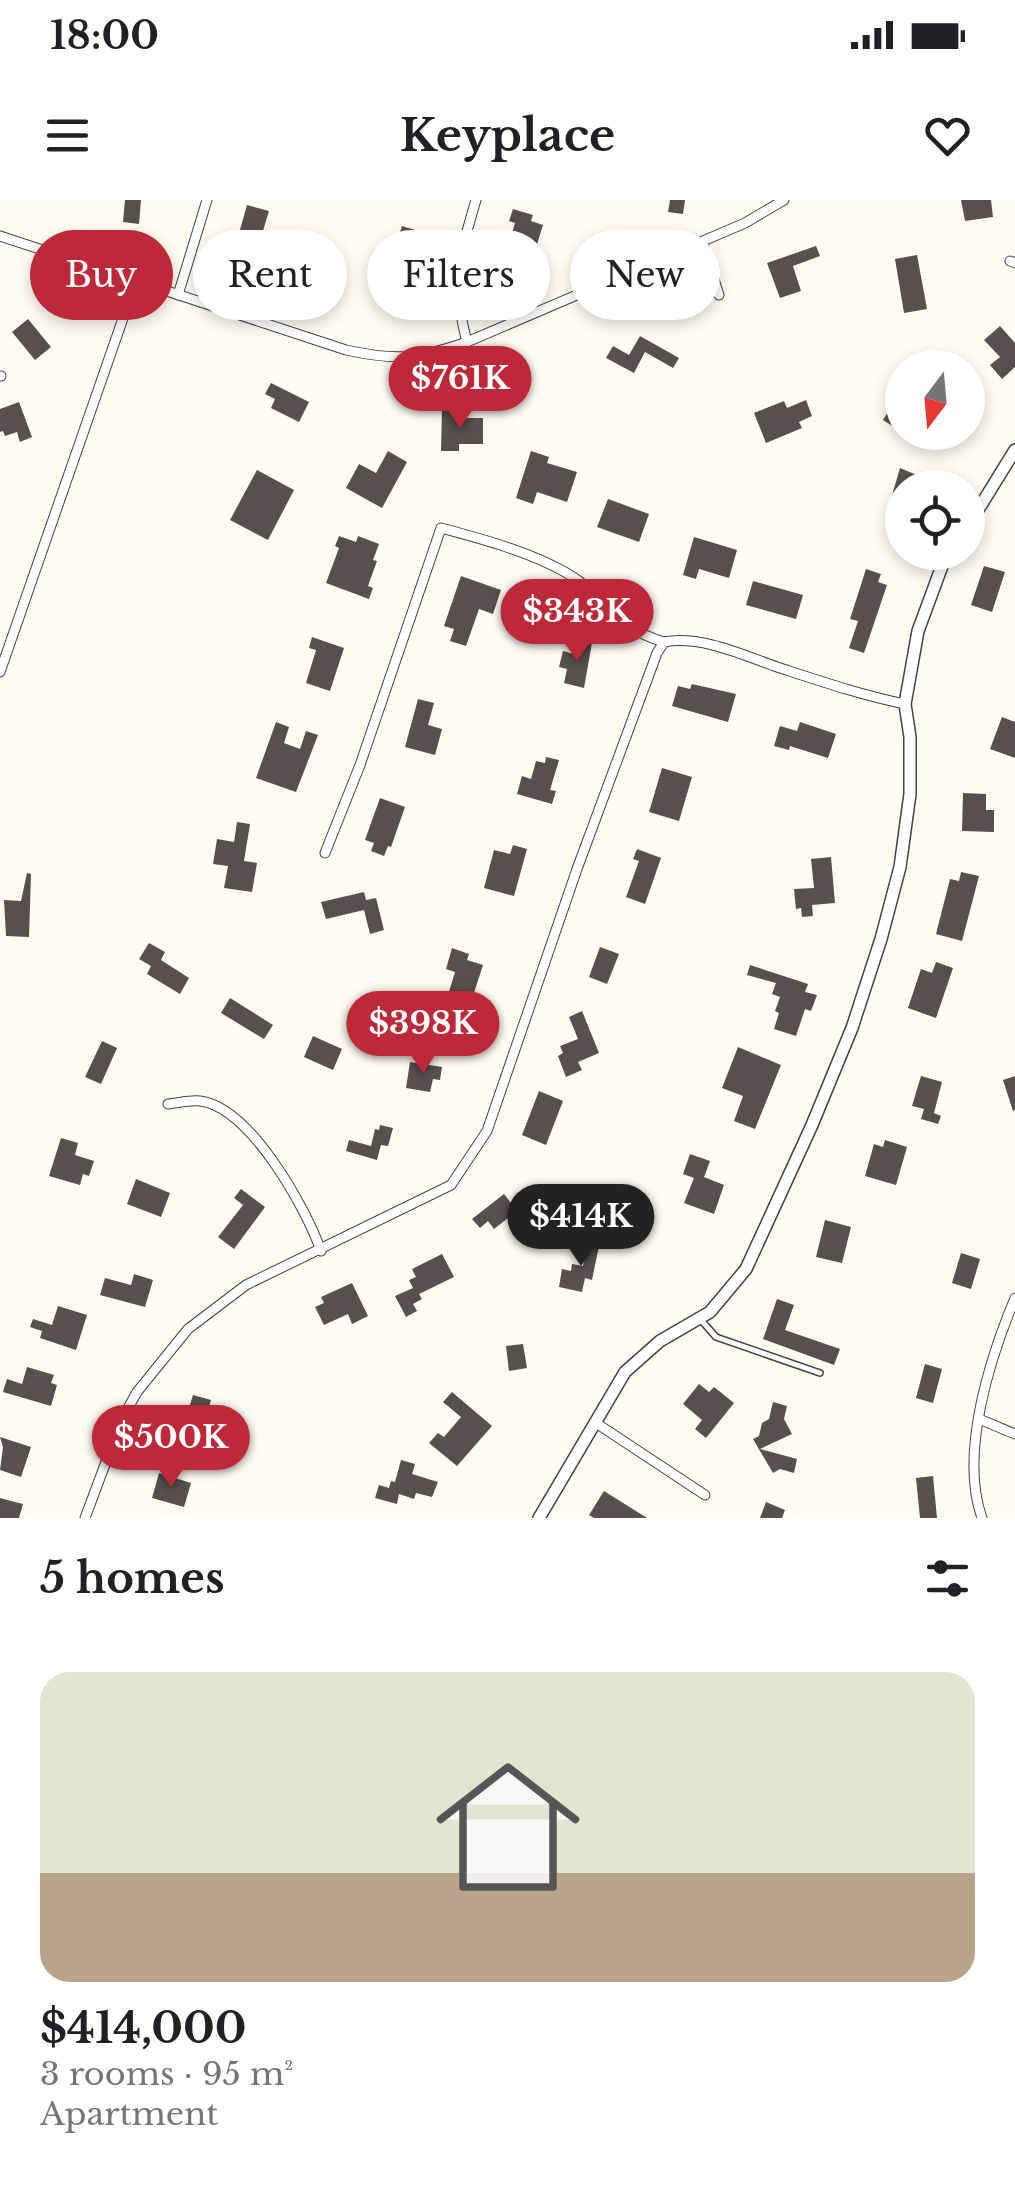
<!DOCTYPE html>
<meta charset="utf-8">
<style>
:root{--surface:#fff;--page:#f2f2f2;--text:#202124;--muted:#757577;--accent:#be2939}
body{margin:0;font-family:"Libre Baskerville",serif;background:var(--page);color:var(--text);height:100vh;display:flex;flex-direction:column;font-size:38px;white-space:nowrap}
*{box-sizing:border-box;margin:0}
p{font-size:32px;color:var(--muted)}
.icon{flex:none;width:55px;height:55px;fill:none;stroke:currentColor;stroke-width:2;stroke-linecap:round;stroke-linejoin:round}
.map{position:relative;height:1318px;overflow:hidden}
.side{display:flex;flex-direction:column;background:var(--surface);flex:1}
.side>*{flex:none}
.banner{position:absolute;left:30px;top:30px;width:955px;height:90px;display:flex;gap:20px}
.needle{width:65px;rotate:196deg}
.fabs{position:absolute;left:885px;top:150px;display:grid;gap:20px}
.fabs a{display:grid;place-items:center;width:100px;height:100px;border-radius:50%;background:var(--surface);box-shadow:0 5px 15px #0003;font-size:50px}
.price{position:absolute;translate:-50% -85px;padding:0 22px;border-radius:35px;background:var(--accent);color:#fff;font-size:32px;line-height:65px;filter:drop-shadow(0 2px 5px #0008)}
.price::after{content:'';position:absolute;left:50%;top:60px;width:30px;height:22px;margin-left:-15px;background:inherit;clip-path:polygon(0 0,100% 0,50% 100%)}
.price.on{background:#222;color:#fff}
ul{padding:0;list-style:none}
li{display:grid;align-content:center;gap:20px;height:530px;padding:0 40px}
li span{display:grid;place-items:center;height:310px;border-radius:30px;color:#555}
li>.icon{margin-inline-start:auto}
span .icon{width:180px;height:180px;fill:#fffc;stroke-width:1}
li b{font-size:42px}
h2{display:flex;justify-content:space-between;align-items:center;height:120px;padding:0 40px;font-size:42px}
.pill{padding:0 35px;border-radius:45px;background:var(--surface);box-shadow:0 5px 15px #0003;font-size:35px;line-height:90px}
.pill.on{background:var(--accent);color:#fff}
.status{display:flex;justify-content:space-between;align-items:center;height:70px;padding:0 50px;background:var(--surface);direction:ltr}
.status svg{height:28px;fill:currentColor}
header{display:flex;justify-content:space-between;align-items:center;height:130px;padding:0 40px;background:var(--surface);font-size:45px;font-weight:800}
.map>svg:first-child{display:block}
.building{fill:#58504c}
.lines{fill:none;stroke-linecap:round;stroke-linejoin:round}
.service-casing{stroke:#434343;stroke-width:8}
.minor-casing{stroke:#434343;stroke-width:11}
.tertiary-casing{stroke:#434343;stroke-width:14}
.service{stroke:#fff;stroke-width:5}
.minor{stroke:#fff;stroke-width:9}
.tertiary{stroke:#fff;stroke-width:11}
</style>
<div class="status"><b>18:00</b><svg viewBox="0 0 49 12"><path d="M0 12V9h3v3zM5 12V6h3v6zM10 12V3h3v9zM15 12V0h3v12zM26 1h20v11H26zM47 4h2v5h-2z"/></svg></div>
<header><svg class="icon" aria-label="menu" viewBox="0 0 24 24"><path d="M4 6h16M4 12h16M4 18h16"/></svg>Keyplace<svg class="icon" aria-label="heart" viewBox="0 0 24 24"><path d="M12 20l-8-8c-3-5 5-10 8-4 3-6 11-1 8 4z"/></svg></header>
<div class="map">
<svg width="1015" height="1318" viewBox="0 0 1015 1318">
<rect width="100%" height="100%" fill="#fffcf2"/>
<g class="building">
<path d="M125,0H141L139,24L123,22Z"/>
<path d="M670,0H685L683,14L668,12Z"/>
<path d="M961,0H991L993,17L965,21Z"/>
<path d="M247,5L269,11L253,64L232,58Z"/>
<path d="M513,9L533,15L531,21L543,25L535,51L509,43L515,23L509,21Z"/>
<path d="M402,26L418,31L414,45L418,46L410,73L389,67Z"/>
<path d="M816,46L820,56L793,66L801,91L780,98L767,63Z"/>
<path d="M917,55L927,109L904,113L895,59Z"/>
<path d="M28,119L51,147L35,160L12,132Z"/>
<path d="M1000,126L1015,143V167L1002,179L990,165L1000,157L984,140Z"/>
<path d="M640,136L679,158L673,168L645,152L634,173L606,158L613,146L629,155Z"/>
<path d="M902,171V232L883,220L896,198L889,194Z"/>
<path d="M271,183L309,202L299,222L271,208L275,199L265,194Z"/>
<path d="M806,200L812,216L799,222L802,228L766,243L754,213L784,201L787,208Z"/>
<path d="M19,202L32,237L20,242L17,232L5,236L3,231L0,232V209Z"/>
<path d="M442,207H453V218H483V244H459V251H441Z"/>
<path d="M388,251L407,262L382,308L346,288L359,264L376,273Z"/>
<path d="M531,251L549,257L547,263L577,272L567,302L537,292L533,304L516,298Z"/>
<path d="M900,268L919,276L916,288H902V313L888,309Z"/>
<path d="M257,270L294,290L268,340L230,320Z"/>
<path d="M608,299L649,314L639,342L597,327Z"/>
<path d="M339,336L356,342L358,336L379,344L373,360L377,361L368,386L373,388L369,399L326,383L339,348L335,346Z"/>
<path d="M694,337L737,350L729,378L699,369L696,379L683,375Z"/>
<path d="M984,366L1005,372L992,412L971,405Z"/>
<path d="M866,369L881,374L878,382L887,385L864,453L849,448L858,421L850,419Z"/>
<path d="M461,376L501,390L493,414L479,409L466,446L450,441L454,429L444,426Z"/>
<path d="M753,381L803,395L796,419L746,405Z"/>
<path d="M312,437L344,448L330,491L306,483L316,450L309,448Z"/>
<path d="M578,439L592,443L584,488L564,483L567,469L559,467L563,451L574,454Z"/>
<path d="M692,484L736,494L728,522L672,506L678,486L690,489Z"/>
<path d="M418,499L434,503L428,525L442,529L435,555L405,547Z"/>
<path d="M1002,517L1015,522V558L990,549Z"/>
<path d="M276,522L289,527L284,543L300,549L306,531L318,535L296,592L256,578Z"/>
<path d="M800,522L836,534L828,558L790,546L789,550L774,546L780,526L797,531Z"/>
<path d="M546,557L559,560L550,590L556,591L552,604L517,594L522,576L531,579L536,561L545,563Z"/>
<path d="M662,568L692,577L679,621L649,612Z"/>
<path d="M963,593L986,594V610H994V632L962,631Z"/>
<path d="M380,598L405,607L391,647L388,646L384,656L371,651L374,643L365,640Z"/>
<path d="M237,622L250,624L244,661L257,663L252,692L224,688L228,666L213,664L217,639L234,642Z"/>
<path d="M513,645L527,649L514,696L484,688L494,650L510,654Z"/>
<path d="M637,649L661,658L645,704L626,697L639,661L633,659Z"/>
<path d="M831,657L835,703L812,705L813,716L802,717L801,708L796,709L794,689L814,688L811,659Z"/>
<path d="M961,672L979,676L962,741L936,734L950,679L959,681Z"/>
<path d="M27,673L31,674L29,737L6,736L4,700L21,701Z"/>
<path d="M364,692L366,700L376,698L384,730L370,734L364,710L326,719L321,702Z"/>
<path d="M149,743L165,752L161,760L189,778L180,794L147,774L151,766L139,759Z"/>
<path d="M600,747L619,754L607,784L589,777Z"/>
<path d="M452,748L469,754L467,760L483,765L471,802L448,795L455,772L446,769Z"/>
<path d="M936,762L953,768L936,818L908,808L921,769L932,773Z"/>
<path d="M750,765L808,784L805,792L817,795L811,811L805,809L796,836L774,829L779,813L775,811L780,797L772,794L776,783L747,775Z"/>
<path d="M230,798L273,825L264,839L221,813Z"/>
<path d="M582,811L599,853L578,862L582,870L566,877L558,856L563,853L560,846L578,839L569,817Z"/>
<path d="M313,836L342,849L333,870L304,857Z"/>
<path d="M102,841L117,848L101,884L85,877Z"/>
<path d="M738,847L781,865L755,929L734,921L743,896L722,888Z"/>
<path d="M410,862L442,867L440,880L433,879L430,892L406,888Z"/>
<path d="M921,876L942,882L934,913L941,916L938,924L921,919L924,909L912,906Z"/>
<path d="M1015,876V910L1013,911L1003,880Z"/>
<path d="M539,891L563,901L546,945L522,935Z"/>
<path d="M380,925L393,928L388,946L381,945L377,960L346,951L349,940L371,946L375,929L379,930Z"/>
<path d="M61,938L78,943L75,955L94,961L89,976L83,974L80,985L49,976Z"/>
<path d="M885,940L907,947L896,985L865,976L874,944L883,947Z"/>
<path d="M690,954L710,961L704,977L724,985L714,1014L684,1003L694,978L683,974Z"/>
<path d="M136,979L170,993L161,1017L127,1004Z"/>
<path d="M241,989L265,1007L234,1049L218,1037L243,1005L234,998Z"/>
<path d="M504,994L517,1011L494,1029L488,1021L480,1028L472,1019Z"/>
<path d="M825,1020L851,1027L842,1063L816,1057Z"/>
<path d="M588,1039L600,1041L592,1080L585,1078L582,1092L559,1087L562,1069L571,1071L572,1064L583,1066Z"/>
<path d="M961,1053L980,1059L971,1089L952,1083Z"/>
<path d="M442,1054L454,1077L419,1094L422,1099L413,1104L417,1111L406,1117L395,1096L413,1088L409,1080L416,1077L412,1069Z"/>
<path d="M134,1074L153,1080L145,1107L100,1095L105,1078L131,1085Z"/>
<path d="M352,1083L368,1116L352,1124L348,1114L324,1125L315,1107L324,1103L321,1097Z"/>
<path d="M777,1099L794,1105L785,1130L840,1149L834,1165L763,1139Z"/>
<path d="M58,1106L87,1115L76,1150L40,1138L42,1131L30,1127L33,1119L52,1125Z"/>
<path d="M523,1144L527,1168L509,1171L506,1146Z"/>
<path d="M925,1164L942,1169L933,1203L916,1198Z"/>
<path d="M27,1167L54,1175L51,1183L57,1185L51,1206L3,1192L7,1179L22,1184Z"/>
<path d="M699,1184L709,1192L714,1187L734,1203L706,1238L695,1229L702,1220L683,1204Z"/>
<path d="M452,1192L492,1226L457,1266L429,1243L438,1233L444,1237L461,1217L443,1202Z"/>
<path d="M193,1195L211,1200L203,1227L185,1221Z"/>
<path d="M773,1202L787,1206L784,1219L792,1234L760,1249L797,1259L794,1273L780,1269L773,1273L753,1239L759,1236L762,1223L769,1219Z"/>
<path d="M0,1237L31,1247L21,1277L0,1270L3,1247Z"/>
<path d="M401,1260L415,1264L412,1274L438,1282L432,1297L416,1293L414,1299L399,1294L397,1304L375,1298L379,1285L389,1288L391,1281L395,1282Z"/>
<path d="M159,1273L191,1283L184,1307L152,1298Z"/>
<path d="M933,1276L937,1318H920L916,1278Z"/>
<path d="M604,1291L647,1318H594L589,1315Z"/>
<path d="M0,1298L23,1304L19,1318H0Z"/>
<path d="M766,1302L785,1310L782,1318H760Z"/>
</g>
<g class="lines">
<g class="service-casing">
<path id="service" d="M701,1120L716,1137L820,1173"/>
</g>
<g class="minor-casing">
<g id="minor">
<path d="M0,36L346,150C396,161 419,159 467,142L745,23L784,0"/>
<path d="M702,42L719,95"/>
<path d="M1010,61L1015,63"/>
<path d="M178,95L207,0"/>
<path d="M467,142C451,82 459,58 476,0"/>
<path d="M0,176H1"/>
<path d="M0,472L136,81"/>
<path d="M325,653L360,565L441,328C482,339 527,351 565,372C606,395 614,428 664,442"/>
<path d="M168,904C178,903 190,900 200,901C250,907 306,1008 321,1051"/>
<path d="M979,1219L1015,1234"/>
<path d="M596,1223L705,1295"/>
<path d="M85,1318L122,1219L137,1192L188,1129L246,1085L451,985L487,931L577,669L657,453L664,442C701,435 743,455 777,467C820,481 861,495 905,504"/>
<path d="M982,1318C959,1254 990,1158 1015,1098"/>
</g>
</g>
<g class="tertiary-casing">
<g id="tertiary">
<path d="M968,326L1015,250"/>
<path d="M539,1318L625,1172L660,1141L710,1112L746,1069L812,925L852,828L881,739L900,667L910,594V537L905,504L918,431L942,366L951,352"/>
</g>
</g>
<use href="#service" class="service"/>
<use href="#minor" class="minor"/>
<use href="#tertiary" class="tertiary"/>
</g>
</svg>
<div class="fabs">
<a><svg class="needle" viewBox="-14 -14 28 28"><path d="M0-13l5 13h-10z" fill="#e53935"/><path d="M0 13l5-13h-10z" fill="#757577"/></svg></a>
<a><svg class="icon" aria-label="locate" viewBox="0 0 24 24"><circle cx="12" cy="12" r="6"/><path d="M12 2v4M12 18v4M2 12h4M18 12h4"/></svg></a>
</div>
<b class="price" style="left:460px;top:231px">$761K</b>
<b class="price" style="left:577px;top:464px">$343K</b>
<b class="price" style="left:423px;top:876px">$398K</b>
<b class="price on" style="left:581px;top:1069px">$414K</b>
<b class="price" style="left:171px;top:1290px">$500K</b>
<div class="banner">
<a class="pill on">Buy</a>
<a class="pill">Rent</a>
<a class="pill">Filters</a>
<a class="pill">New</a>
</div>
</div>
<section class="side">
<h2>5 homes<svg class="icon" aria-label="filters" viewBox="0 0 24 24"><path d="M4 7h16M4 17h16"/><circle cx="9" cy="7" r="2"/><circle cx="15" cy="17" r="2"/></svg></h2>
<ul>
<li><span style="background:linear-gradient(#dfe7d0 65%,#b9a48a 0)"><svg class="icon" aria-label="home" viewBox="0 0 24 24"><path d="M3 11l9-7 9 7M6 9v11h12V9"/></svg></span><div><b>$414,000</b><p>3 rooms · 95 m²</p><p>Apartment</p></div></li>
</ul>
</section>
